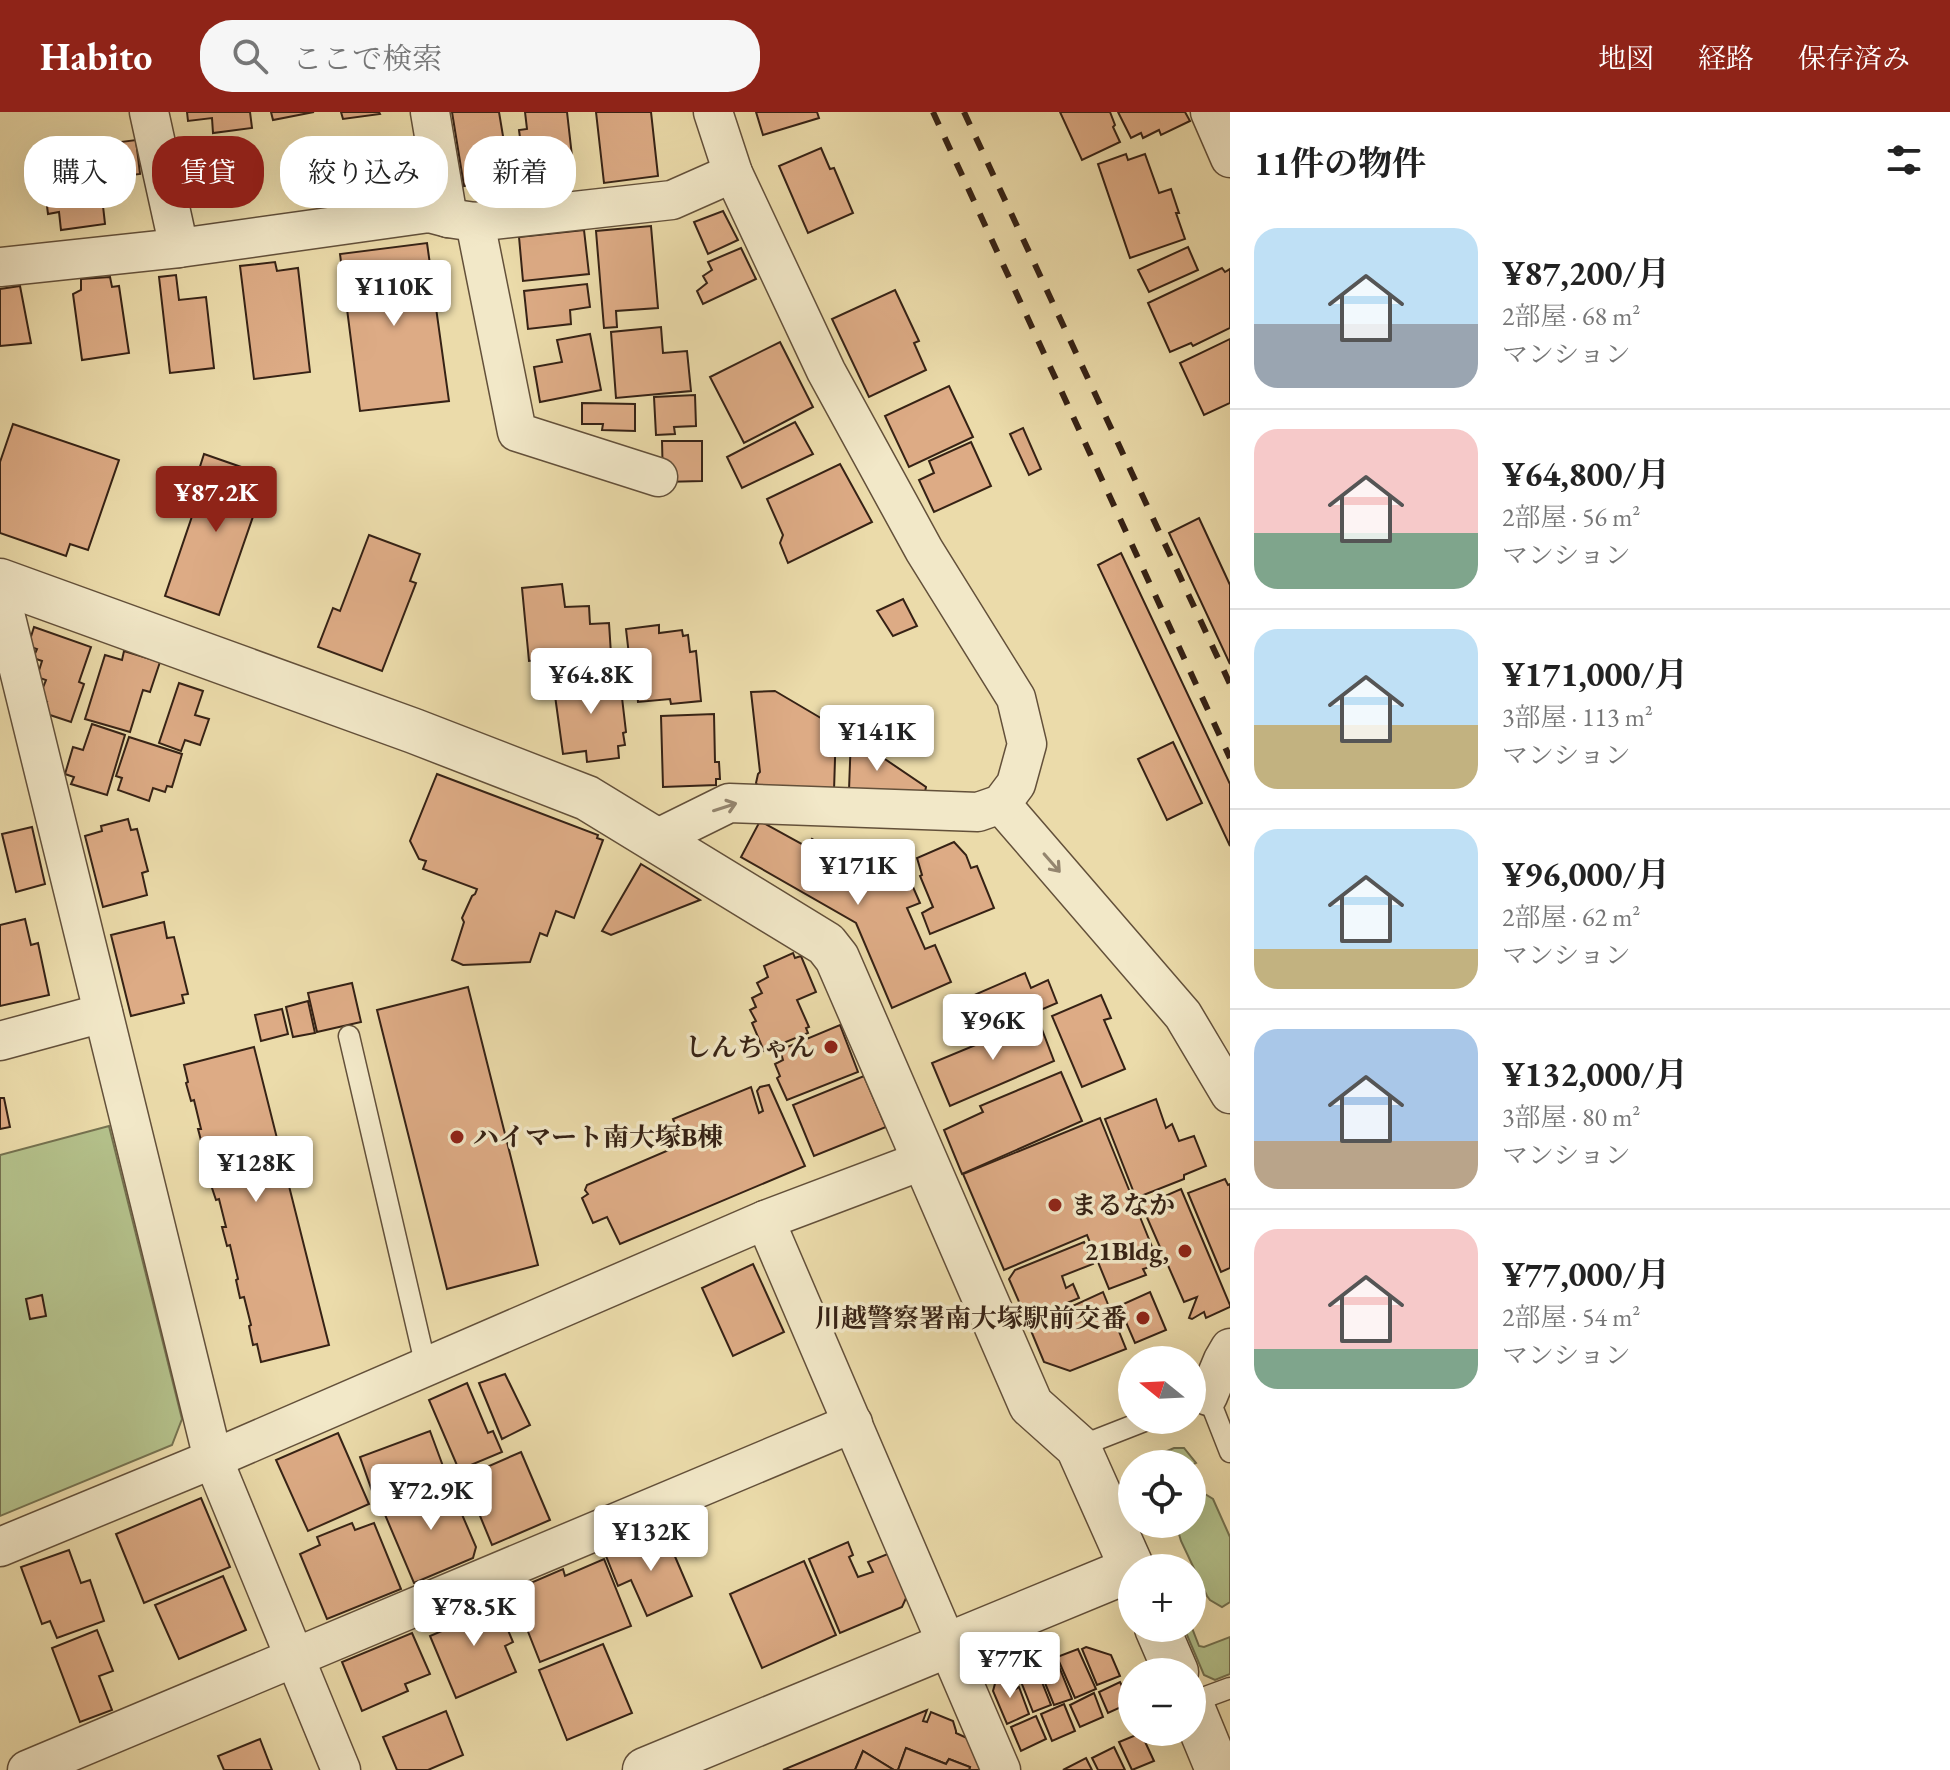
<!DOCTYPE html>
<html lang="ja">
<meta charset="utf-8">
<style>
:root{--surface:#fff;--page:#f6f6f6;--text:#222;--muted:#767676;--line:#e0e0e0;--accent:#8f2418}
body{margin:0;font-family:"EB Garamond","Noto Serif JP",serif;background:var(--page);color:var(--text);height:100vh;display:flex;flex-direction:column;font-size:30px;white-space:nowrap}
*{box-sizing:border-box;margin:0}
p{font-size:26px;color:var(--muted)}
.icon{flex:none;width:44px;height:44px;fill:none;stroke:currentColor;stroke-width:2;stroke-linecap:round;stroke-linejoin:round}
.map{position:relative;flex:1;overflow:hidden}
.side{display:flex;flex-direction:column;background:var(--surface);width:720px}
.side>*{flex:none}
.banner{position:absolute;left:24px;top:24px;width:760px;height:72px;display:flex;gap:16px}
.needle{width:52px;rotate:288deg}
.controls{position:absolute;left:1118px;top:1234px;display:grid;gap:16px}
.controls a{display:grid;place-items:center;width:88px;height:88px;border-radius:50%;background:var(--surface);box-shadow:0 8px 32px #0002;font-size:40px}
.price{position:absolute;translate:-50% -68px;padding:0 18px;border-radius:8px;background:#fff;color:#222;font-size:26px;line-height:52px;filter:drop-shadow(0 2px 4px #0008)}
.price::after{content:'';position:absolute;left:50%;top:48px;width:24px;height:18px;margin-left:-12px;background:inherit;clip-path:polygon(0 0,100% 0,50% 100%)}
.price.on{background:var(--accent);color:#fff}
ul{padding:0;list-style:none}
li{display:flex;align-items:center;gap:24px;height:200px;padding:0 24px}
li+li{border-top:2px solid var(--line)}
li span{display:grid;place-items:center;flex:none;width:224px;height:160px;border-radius:24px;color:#555}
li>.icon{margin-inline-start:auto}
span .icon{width:96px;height:96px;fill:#fffc;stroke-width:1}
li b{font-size:34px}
h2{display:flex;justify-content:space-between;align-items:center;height:96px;padding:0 24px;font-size:34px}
.chip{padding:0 28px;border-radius:32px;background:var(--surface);box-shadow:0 8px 32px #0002;font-size:28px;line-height:72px}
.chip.on{background:var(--accent);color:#fff}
header{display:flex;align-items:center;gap:48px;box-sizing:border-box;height:112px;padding:0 40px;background:var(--accent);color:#fff}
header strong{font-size:38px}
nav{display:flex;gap:44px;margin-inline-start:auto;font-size:28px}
.search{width:560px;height:72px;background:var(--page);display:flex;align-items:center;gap:20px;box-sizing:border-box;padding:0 28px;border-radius:32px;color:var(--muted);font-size:30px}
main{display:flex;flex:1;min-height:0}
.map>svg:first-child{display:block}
.green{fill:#b4c18b;stroke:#757250;stroke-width:2}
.building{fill:#ddab85;stroke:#362215;stroke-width:2}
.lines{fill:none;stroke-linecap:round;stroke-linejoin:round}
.service-casing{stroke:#63503a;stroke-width:23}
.minor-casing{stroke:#63503a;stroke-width:41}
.tertiary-casing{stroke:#63503a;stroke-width:47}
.service{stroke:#f2e8c8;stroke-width:20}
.minor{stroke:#f2e8c8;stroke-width:38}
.tertiary{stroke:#f2e8c8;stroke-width:44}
.rail{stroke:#362215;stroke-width:6;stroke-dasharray:14 14;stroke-linecap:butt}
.oneway{stroke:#94856e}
.poi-dot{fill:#8f2418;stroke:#f2e8c8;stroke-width:3}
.labels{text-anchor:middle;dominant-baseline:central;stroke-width:7;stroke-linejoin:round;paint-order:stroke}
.poi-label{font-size:26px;font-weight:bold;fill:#362215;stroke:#f2e8c8;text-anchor:end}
</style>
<header>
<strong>Habito</strong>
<div class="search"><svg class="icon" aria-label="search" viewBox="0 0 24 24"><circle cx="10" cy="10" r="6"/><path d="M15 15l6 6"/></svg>ここで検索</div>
<nav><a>地図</a><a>経路</a><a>保存済み</a></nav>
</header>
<main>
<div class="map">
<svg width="1230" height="1658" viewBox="0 0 1230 1658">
<rect width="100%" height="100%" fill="#ebdbaa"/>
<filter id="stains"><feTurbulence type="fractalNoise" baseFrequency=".0025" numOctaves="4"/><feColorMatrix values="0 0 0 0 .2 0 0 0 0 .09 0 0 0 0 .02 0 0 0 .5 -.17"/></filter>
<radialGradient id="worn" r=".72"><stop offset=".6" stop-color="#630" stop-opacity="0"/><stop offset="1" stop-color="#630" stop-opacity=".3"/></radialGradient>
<g class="green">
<path d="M109,1014L182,1307L172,1333L0,1404V1043Z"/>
<path d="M1174,1336H1184L1196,1351L1192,1353L1137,1352Z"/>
<path d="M1205,1382L1213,1387L1230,1425V1490L1222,1495L1210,1488L1207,1484L1181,1429L1176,1412H1192V1387Z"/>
<path d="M1184,1516H1192L1199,1534L1204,1535L1230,1525V1562L1215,1568L1204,1563Z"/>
</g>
<g class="building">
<path d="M187,0H250L252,16L213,21L212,6L188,9Z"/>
<path d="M271,0H314L273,8Z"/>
<path d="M341,0H379L380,2L343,7Z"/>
<path d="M452,0H499L510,66L464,74Z"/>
<path d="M525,0H567L574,62L538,67L537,63L525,64L519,18L527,17Z"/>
<path d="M596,0H651L658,64L604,71Z"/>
<path d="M756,0H817L819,6L763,23Z"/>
<path d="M1060,0H1110L1115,13L1113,15L1120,30L1082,48Z"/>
<path d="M1118,0H1185L1190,9L1161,23L1159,18L1143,26L1141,21L1131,26Z"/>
<path d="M136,28L140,62L100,67L105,112L61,118L59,100L48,102L41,47L59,45L58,38Z"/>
<path d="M821,36L830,57L834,56L853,101L808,121L779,54Z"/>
<path d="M1126,42L1128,48L1145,42L1159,81L1171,77L1179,101H1176L1185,127L1130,146L1098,52Z"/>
<path d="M723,99L738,128L708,142L694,110Z"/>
<path d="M651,114L658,196L616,199L617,215L604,216L596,119Z"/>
<path d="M584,118L589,162L523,169L519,125Z"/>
<path d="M427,131L449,289L360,299L340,142Z"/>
<path d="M1188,135L1198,158L1149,180L1138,158Z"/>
<path d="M741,136L756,167L703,192L697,179L707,171L703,164L712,158L708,150Z"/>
<path d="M275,150L277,159L298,156L310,260L254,267L240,154Z"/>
<path d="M1222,156L1225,160L1230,157V216L1193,234L1191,231L1170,240L1148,191Z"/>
<path d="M176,163L179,188L206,185L214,256L170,261L159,165Z"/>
<path d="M110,165L112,175L119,174L129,241L82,248L73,182L81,178V167Z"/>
<path d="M587,172L590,195L570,198L571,212L528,217L524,179Z"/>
<path d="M20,174L31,231L0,234V177Z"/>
<path d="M895,178L919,229L914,231L926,258L869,285L832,207Z"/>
<path d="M661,215L663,241L687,239L691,279L616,286L611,220Z"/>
<path d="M590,222L601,278L540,290L534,255L562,250L557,228Z"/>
<path d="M1230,227V291L1204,303L1180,251Z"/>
<path d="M780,230L813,295L744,331L710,265Z"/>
<path d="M949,274L973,325L909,355L885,304Z"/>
<path d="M695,283L696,314L674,315L675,322L656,323L654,285Z"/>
<path d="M582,291L635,292V319L602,318L603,312H582Z"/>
<path d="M795,310L813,342L742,376L727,345Z"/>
<path d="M13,312L119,348L88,438L70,432L66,444L0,421V350Z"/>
<path d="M1023,316L1041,357L1029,363L1010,322Z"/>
<path d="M662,329H702V369L663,370Z"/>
<path d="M971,330L991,374L934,400L919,368L934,361L929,349Z"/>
<path d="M204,342L267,364L219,503L165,484L204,369L196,367Z"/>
<path d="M840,352L872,410L788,451L780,431L783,423L767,387Z"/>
<path d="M1199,406L1230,473V552L1169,421Z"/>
<path d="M369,423L420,442L410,469L416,471L382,559L318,535L333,496L340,499Z"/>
<path d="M1121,441L1230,672V734L1098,453Z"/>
<path d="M562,472L565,495L589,494L590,512L609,511L611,542L529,549L522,476Z"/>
<path d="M903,487L917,514L893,524L877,499Z"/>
<path d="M659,513V521L682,518L683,524L688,523L690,540L696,539L701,589L671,592L670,587L638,590L637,578H633L626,517Z"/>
<path d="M34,515L91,535L79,570L84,572L71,610L44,601L47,590L38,588L46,568L37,565L42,549L33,546L37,537L28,534Z"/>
<path d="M124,539L160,550L150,580L143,578L130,620L85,607L105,543L122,548Z"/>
<path d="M619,560L626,620L623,621L625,633L618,634L619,646L587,650L586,639L563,642L553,569Z"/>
<path d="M179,571L203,579L195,603L209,607L200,633L185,628L181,639L159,631Z"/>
<path d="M775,579L836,615L834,679L758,674L756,671L758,662L760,660L751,580Z"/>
<path d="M714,602L715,650H719L720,667H716V673L663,675L661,604Z"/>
<path d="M92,612L125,623L107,683L71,672L74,665L65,662L73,635L83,638Z"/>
<path d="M851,624L926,675L925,680L849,678Z"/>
<path d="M129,625L182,642L172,675L167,674L165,680L153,676L149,689L118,678L122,666L116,664Z"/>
<path d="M1173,630L1202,691L1167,708L1138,647Z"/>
<path d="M437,662L598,723L597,726L603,728L574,806L556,799L547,824L540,821L530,850L463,853L452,848L464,810L462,806L472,784L475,782L477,777L423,757L426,749L419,747L410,729Z"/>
<path d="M128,707L131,718L137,717L148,759L142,761L147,783L103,795L85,724L102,719L101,714Z"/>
<path d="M760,709L807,735L812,727L851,752L859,740L893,765L906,759L920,791L907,796L925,837L935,833L951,870L892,896L856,811L741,745Z"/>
<path d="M32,715L45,772L16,780L2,722Z"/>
<path d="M954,730L966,743L971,756L977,754L994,796L930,822L922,801L933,795L920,764L922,763L917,746Z"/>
<path d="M641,752L700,788L611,823L602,819Z"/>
<path d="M25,807L31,833L38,831L49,883L0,894V813Z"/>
<path d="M164,810L167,826L174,825L188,882L182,883L184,891L131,904L111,823Z"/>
<path d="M793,841L795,846L801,844L816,880L797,888L809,915L806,916L808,921L764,939L752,911L756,909L750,898L756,895L752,886L762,881L757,871L768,865L764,854Z"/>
<path d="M1025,861L1031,876L1048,868L1057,891L984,922L976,904L972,906L965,887Z"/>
<path d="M352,871L361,910L317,920L308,881Z"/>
<path d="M468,875L538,1153L447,1177L377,898Z"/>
<path d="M1101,883L1111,906L1104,908L1125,957L1082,975L1052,904Z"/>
<path d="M308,889L315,921L293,925L286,895Z"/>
<path d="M282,897L288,922L261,929L255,903Z"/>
<path d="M1038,907L1054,949L950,994L932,951Z"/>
<path d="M840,913L858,960L787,988L777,966L780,964L775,952L783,948L780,938Z"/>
<path d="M254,935L329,1233L261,1250L257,1232L253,1233L249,1214L251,1213L244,1185L240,1186L236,1168L238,1167L230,1133L227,1134L222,1115H226L219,1087L216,1088L210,1070L214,1069L205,1035L203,1036L198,1017H201L194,988L191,989L186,971L188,970L184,953Z"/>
<path d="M1061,960L1082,1009L962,1062L944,1018L983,1000L980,994Z"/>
<path d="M864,964L886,1015L814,1044L793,993Z"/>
<path d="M769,973L805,1054L620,1132L607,1105L593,1111L582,1086L588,1082L585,1078L587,1073L683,1032L673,1007L751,975L759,1001L763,999L757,979L760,975Z"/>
<path d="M0,986H4L10,1015L0,1017Z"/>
<path d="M1156,987L1166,1016L1172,1012L1179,1029L1194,1024L1206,1054L1184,1063V1067L1136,1086L1105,1007Z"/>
<path d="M1100,1006L1159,1152L1143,1157L1146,1163L1109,1177L1087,1123L1004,1158L963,1062Z"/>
<path d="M1225,1067L1228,1073L1230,1072V1156L1221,1160L1188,1081Z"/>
<path d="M1181,1077L1230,1193V1195L1206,1206L1204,1200L1192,1207L1189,1206L1197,1185L1184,1190L1142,1094Z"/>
<path d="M1084,1130L1093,1152L1062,1164L1066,1176L1073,1172L1079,1186L1027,1208L1009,1167L1015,1158Z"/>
<path d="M753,1152L784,1220L733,1244L702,1176Z"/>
<path d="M1103,1180L1126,1237L1070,1259L1044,1250L1029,1214Z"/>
<path d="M1150,1180L1166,1218L1135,1231L1119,1194Z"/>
<path d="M42,1183L46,1204L30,1207L26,1187Z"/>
<path d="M505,1262L530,1313L502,1327L479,1271Z"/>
<path d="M467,1271L488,1321L493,1319L502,1340L459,1358L429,1288Z"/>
<path d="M430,1319L447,1365L439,1369L433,1363L376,1390L360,1345Z"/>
<path d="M338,1321L369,1392L308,1419L276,1348Z"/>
<path d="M521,1340L550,1408L492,1433L464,1365Z"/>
<path d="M448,1370L476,1435L473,1446L414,1471L383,1398Z"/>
<path d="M201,1386L230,1455L144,1491L116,1422Z"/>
<path d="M352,1411L355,1418L374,1411L401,1477L327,1507L300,1442L320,1433L317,1425Z"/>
<path d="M664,1419L692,1484L647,1504L631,1468L618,1474L606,1444Z"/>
<path d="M848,1430L853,1443L849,1445L858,1465L873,1460L868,1450L890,1441L907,1484L902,1495L840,1521L809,1447Z"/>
<path d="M69,1438L81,1471L90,1468L104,1509L57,1526L50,1509L42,1512L21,1455Z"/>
<path d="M604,1447L631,1514L540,1550L512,1479L563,1457L565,1464Z"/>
<path d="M804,1449L836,1523L762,1556L730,1482Z"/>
<path d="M223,1464L246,1518L179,1547L155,1493Z"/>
<path d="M495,1487L513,1530L505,1534L516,1560L456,1586L430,1524L442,1519L439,1511Z"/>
<path d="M97,1518L113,1559L99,1564L112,1598L80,1610L52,1536Z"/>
<path d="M412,1521L430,1562L405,1572L408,1579L362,1599L342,1550Z"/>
<path d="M603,1532L632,1601L567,1628L539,1558Z"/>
<path d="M1086,1535L1111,1543L1120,1564L1097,1573L1082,1537Z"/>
<path d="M1078,1537L1096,1577L1075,1586L1057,1545Z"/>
<path d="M1056,1547L1072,1587L1054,1593L1038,1554Z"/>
<path d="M1036,1555L1051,1593L1033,1600L1018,1562Z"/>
<path d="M1010,1563L1016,1577L1019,1575L1029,1602L1007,1612L993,1579L996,1568Z"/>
<path d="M1120,1570L1130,1591L1108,1601L1099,1580Z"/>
<path d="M1094,1581L1103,1605L1080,1615L1070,1593Z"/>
<path d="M1064,1592L1075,1619L1052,1629L1041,1602Z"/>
<path d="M927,1598L923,1609L927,1610L931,1600L953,1609L956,1619V1621L967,1626L981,1658H969L970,1655L949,1647L946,1652L906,1636L898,1658H894L863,1639L855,1658H783Z"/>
<path d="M446,1599L463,1643L428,1658H397L383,1625Z"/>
<path d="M1036,1604L1046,1627L1021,1639L1011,1615Z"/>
<path d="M1141,1621L1154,1649L1132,1658L1119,1630Z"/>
<path d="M260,1627L272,1658H224L218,1644Z"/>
<path d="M1114,1635L1125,1658H1098L1092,1646Z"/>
<path d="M906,1636L946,1652L949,1647L970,1655L969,1658H898Z"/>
<path d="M863,1639L894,1658H855Z"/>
<path d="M1086,1646L1092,1658H1063Z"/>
</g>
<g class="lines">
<g class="service-casing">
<g id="service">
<path d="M349,924L426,1255"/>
<path d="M1201,1287L1208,1284L1230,1340"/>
<path d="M1078,1335L1147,1308"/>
<path d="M1192,1590L1230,1576"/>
</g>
</g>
<g class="minor-casing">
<g id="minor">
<path d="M149,0L179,136"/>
<path d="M430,0L448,106"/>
<path d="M1210,0L1230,46"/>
<path d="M475,110L517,320L658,365"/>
<path d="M0,155L179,136L429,101L448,106L475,110L672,88L733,61"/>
<path d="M0,481L213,1347L341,1658"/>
<path d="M1001,692L1183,903L1230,982"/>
<path d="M654,728L729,691L978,700L1001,692L1016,672L1027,632L1016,586L924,438L826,259L733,61L713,0"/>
<path d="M0,929L103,901"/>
<path d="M765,1108L1001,1658"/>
<path d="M1208,1284L1223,1248L1230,1236"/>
<path d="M0,1435L213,1347L765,1108L924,1048"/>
<path d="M27,1658L853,1311"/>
</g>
</g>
<g class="tertiary-casing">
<g id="tertiary">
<path d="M0,469L414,619L587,686L826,832L837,846L1031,1293L1078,1335L1132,1456"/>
<path d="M1157,1516L1176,1560"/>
<path d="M1192,1595L1218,1658"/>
<path d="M645,1658L1132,1457"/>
</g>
</g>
<use href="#service" class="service"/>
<use href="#minor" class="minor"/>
<use href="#tertiary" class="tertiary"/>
<g class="rail">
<path d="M933,0L1230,646"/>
<path d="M964,0L1230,572"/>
</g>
</g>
<defs><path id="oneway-shaft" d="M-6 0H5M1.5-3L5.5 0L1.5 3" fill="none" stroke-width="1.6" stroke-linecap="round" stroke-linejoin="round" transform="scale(2)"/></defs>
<g class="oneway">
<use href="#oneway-shaft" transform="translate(725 695) rotate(-18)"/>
<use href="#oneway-shaft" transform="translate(1052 751) rotate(49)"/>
</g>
<g class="poi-dot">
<circle cx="831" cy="935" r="8"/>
<circle cx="457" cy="1025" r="8"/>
<circle cx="1055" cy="1093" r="8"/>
<circle cx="1185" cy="1139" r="8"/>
<circle cx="1143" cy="1206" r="8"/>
</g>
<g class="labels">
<g class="poi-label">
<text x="815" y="935">しんちゃん</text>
<text x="473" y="1025" text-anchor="start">ハイマート南大塚B棟</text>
<text x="1071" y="1093" text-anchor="start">まるなか</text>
<text x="1169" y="1139">21Bldg,</text>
<text x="1127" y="1206">川越警察署南大塚駅前交番</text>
</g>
</g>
<rect width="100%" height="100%" filter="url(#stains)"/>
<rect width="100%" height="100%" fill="url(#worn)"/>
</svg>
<div class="controls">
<a><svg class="needle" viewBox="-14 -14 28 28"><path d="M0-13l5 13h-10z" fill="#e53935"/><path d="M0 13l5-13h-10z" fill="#767676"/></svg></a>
<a><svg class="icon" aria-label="locate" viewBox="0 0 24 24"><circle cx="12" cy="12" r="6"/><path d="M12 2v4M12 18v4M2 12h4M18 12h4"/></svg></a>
<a>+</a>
<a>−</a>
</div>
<b class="price" style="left:394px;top:216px">¥110K</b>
<b class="price on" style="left:216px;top:422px">¥87.2K</b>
<b class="price" style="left:591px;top:604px">¥64.8K</b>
<b class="price" style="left:877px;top:661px">¥141K</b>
<b class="price" style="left:858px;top:795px">¥171K</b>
<b class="price" style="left:993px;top:950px">¥96K</b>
<b class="price" style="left:256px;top:1092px">¥128K</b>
<b class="price" style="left:431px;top:1420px">¥72.9K</b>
<b class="price" style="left:651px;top:1461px">¥132K</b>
<b class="price" style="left:474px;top:1536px">¥78.5K</b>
<b class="price" style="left:1010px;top:1588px">¥77K</b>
<div class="banner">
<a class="chip">購入</a>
<a class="chip on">賃貸</a>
<a class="chip">絞り込み</a>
<a class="chip">新着</a>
</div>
</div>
<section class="side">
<h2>11件の物件<svg class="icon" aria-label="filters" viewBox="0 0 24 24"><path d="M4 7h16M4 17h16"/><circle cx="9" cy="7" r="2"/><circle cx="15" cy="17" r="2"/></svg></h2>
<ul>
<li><span style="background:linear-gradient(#bfe0f5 60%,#9aa5b1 0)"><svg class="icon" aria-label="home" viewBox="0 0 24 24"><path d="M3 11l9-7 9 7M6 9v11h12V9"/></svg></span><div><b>¥87,200/月</b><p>2部屋 · 68 m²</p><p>マンション</p></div></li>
<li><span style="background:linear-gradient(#f6c9c9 65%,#7fa58c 0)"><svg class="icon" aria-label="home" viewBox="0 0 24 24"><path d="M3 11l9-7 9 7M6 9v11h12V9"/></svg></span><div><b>¥64,800/月</b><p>2部屋 · 56 m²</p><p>マンション</p></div></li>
<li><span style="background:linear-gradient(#bfe0f5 60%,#c2b280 0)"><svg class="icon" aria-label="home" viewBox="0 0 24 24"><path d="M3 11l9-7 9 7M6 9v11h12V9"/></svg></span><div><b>¥171,000/月</b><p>3部屋 · 113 m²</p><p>マンション</p></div></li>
<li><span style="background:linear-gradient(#bfe0f5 75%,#c2b280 0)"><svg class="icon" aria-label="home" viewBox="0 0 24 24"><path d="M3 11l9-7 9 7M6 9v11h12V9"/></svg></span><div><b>¥96,000/月</b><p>2部屋 · 62 m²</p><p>マンション</p></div></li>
<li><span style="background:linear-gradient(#a9c7e8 70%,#b9a48a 0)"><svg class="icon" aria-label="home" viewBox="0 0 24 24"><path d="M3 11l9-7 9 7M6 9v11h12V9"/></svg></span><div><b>¥132,000/月</b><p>3部屋 · 80 m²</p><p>マンション</p></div></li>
<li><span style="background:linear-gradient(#f6c9c9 75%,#7fa58c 0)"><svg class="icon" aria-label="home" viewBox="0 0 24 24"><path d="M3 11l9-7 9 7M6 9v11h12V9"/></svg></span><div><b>¥77,000/月</b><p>2部屋 · 54 m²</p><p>マンション</p></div></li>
</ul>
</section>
</main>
